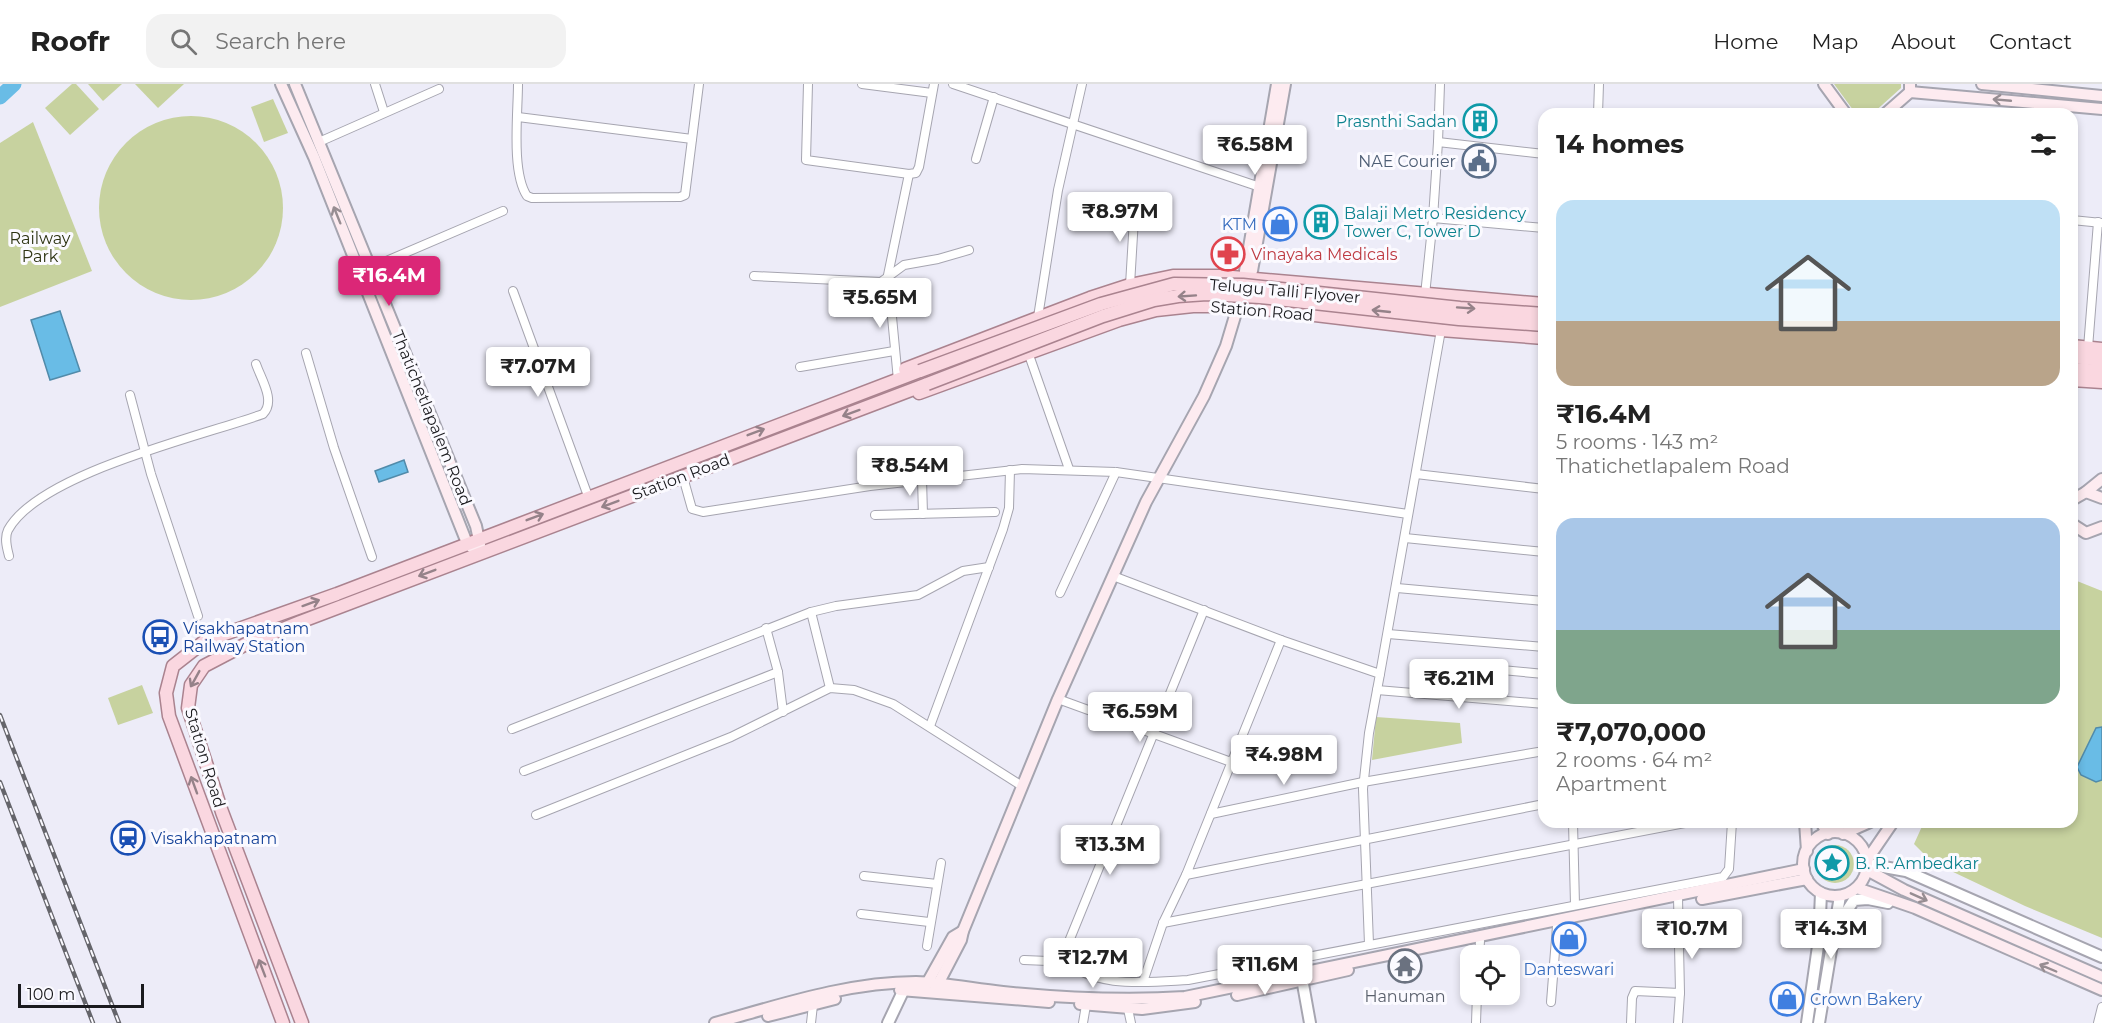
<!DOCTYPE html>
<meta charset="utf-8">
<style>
:root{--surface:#fff;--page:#f2f2f2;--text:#222;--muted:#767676;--line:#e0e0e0;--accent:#db2777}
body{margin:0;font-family:Montserrat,sans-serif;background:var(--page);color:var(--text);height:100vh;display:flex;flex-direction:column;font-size:22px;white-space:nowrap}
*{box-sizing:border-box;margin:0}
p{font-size:20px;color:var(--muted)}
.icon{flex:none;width:33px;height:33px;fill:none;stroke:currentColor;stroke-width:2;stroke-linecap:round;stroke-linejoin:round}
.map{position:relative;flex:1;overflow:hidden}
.sheet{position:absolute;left:1538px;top:24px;width:540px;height:720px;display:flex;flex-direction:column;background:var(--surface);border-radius:18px;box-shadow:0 3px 9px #0003}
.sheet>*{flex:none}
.controls{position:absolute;left:1460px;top:861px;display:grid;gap:12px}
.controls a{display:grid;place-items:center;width:60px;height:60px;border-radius:12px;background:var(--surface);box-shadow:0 3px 9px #0003;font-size:30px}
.scale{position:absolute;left:18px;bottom:15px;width:126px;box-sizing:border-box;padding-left:6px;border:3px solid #1a1a1e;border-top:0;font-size:16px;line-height:21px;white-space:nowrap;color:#1a1a1e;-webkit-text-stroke:4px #fbfaff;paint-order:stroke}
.price{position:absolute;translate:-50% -51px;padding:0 14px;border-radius:6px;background:#fff;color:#222;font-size:20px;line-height:39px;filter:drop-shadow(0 2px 3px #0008)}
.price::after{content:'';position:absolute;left:50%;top:36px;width:18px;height:14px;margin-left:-9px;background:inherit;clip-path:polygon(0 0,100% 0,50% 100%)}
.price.active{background:var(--accent);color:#fff}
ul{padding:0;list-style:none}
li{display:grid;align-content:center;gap:12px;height:318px;padding:0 18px}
li span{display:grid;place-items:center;height:186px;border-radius:18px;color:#555}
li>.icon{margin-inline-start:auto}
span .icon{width:108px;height:108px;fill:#fffc;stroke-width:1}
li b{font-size:26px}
h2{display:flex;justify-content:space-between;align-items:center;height:72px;padding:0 18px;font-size:26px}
header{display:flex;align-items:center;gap:36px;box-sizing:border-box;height:84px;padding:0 30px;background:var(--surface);border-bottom:2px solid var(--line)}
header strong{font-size:28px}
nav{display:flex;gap:33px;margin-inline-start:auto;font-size:21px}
.search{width:420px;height:54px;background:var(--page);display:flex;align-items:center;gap:15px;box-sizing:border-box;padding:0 21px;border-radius:18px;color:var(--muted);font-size:22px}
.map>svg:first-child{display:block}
.green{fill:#c7d29f}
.water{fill:#69bce6;stroke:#518baa;stroke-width:1.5}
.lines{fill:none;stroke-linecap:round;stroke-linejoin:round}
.river{stroke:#69bce6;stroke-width:15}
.minor-casing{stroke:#a6a5b0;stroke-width:10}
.tertiary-casing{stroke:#a6a5b0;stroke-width:14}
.secondary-casing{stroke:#a6a5b0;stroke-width:14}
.primary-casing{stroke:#aa838f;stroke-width:15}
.minor{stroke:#fff;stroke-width:8}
.tertiary{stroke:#fff;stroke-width:10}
.secondary{stroke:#fdebf0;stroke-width:10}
.primary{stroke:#fad7e0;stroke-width:12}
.rail-casing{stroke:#65656b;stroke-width:4.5}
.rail{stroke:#fbfaff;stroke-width:2;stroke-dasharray:7;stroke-linecap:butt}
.primary-bridge-casing{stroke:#aa838f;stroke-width:15;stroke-linecap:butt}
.primary-bridge{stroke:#fad7e0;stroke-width:12}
.oneway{stroke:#978d92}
.oneway2{stroke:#958289}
.labels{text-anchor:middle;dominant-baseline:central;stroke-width:6;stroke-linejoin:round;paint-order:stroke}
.culture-label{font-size:16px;fill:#0d838f;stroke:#fbfaff;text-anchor:start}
.service-label{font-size:16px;fill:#4e5e75;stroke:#fbfaff;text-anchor:end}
.shop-label{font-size:16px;fill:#366cbe;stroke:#fbfaff;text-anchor:end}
.park-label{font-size:16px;fill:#2d3312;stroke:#fbfaff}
.health-label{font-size:16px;fill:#be3a42;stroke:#fbfaff;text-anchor:start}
.street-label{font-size:16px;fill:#1a1a1e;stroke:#fbfaff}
.transit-label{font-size:16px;fill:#164399;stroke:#fbfaff;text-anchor:start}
.worship-label{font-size:16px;fill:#5b616d;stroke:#fbfaff}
</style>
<header>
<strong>Roofr</strong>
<div class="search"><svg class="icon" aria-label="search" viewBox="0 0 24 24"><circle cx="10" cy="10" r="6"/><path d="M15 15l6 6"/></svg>Search here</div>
<nav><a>Home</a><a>Map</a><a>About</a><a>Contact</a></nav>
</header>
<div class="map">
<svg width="2102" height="939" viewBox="0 0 2102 939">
<rect width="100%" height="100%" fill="#edecf8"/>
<g class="green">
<path d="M72,0H76L99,25L70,51L45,24Z"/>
<path d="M88,0H122L103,17Z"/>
<path d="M135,0H184L158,24Z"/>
<path d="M1834,0H1901V4L1872,30H1856Z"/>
<path d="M273,15L288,49L264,58L251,23Z"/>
<circle cx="191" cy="124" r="92"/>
<path d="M33,38L92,187L0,223V59Z"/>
<path d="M2072,495L2102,507V854L2025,822L1932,778L1914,760L1924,738H2072Z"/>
<path d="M142,601L153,629L118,641L108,614Z"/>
<path d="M1376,633L1460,639L1462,659L1372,676Z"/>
<circle cx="1835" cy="780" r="19"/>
</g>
<g class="water">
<path d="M60,227L80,287L50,296L31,236Z"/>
<path d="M404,376L408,388L379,398L375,387Z"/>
<path d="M2102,643V696L2096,698L2081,691L2077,683L2096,644Z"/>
</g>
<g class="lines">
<path class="river" d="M0,13L14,0"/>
<g class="minor-casing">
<g id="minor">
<path d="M375,0L384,28"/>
<path d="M518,0C518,29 511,88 527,112L532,114L680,113L685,111L699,0"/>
<path d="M808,0L806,76L909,90L916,89L919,83L934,0"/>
<path d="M862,0L932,9"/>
<path d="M953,0L1263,104"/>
<path d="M1598,30L1599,0"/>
<path d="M518,33L692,55"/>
<path d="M319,58L439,5"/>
<path d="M1438,58L1440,0"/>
<path d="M976,75L994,13"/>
<path d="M1433,134L1438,58L1544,70"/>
<path d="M2072,136L2102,139"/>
<path d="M370,184L503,127"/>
<path d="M754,192L881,198L904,181L938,175L969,166"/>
<path d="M1130,201L1135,118"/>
<path d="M513,207L588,412"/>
<path d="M1425,211L1433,134L1544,144"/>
<path d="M1038,233L1058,106L1082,0"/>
<path d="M2088,264L2098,138"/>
<path d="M306,269L334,364L372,473"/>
<path d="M1029,271L1069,385"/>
<path d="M800,283L894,267"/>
<path d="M898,296L888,191L909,90"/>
<path d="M130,311L151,390L198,532"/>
<path d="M1416,390L1544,405"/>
<path d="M683,393L692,425L703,428L870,402L1022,385L1116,388L1408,430"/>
<path d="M922,395L923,430"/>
<path d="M875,431L995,428"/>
<path d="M1405,454L1544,468"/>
<path d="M9,472C7,464 4,454 8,446C39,389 202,352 263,330C276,317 261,295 256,280"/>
<path d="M1113,492L1281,556L1380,590L1369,649L1363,705L1369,860"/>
<path d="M1397,504L1544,517"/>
<path d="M1060,509L1116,388"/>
<path d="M811,528L830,604"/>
<path d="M766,544L778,588L783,628"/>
<path d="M1388,550L1544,563"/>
<path d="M1281,556L1186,791L1544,720"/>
<path d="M1459,582L1544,590"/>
<path d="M1380,590L1441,246"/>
<path d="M1377,606L1544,620"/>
<path d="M1058,615L1231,678"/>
<path d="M930,642L1003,445L1009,424L1010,386"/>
<path d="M512,645L811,528L836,522L918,511L963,487L989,483"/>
<path d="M524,687L778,588"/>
<path d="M1211,730L1363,698L1544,667"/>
<path d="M536,731L731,653L830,604L854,606L893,620L1022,702"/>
<path d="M1573,738L1575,821"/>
<path d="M864,792L937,800"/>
<path d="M861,830L929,838"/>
<path d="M1163,839L1690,738"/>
<path d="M927,862L941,779"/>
<path d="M1063,872C1088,906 1150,898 1188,896L1723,793L1729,785L1732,738"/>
<path d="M1479,872L1480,857"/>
<path d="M1024,876L1048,877L1063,872L1204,526"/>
<path d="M1143,898L1163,839L1186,791"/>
<path d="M1551,918L1557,842"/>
<path d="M1128,925L1131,939"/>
<path d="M811,939L813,921"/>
<path d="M1083,939L1086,921"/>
<path d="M1476,939L1477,910"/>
<path d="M1631,939L1632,914L1635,907L1680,909"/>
<path d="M1678,939L1680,909L1678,813"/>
<path d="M2098,939L2102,923"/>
</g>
</g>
<g class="tertiary-casing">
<g id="tertiary">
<path d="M1867,780L1906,787L2102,873"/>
<path d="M1839,839L1854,816L1868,815L1888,819"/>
<path d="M1301,889L1310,939"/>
<path d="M888,939L907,899"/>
<path d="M1807,939L1819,855L1821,809"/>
<path d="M1819,939L1840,812"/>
</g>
</g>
<g class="secondary-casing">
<g id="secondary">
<path d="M281,0L314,73L467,459L479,470"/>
<path d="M295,0L476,442L480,461"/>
<path d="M1824,0L1846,30"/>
<path d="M1982,0L2102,12"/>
<path d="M1910,8L2102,25"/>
<path d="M1885,30L1910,8V0"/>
<path d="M1246,194L1252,187L1285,0"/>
<path d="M1246,194L1245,187L1277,0"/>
<path d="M2086,408L2102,395"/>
<path d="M2072,416L2086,408L2102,414"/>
<path d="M2072,440L2086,449L2102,443"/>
<path d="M1805,738L1807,767"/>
<path d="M1821,738L1828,750"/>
<circle cx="1835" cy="780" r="32"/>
<path d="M1843,750L1870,738"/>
<path d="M1867,776L1893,738"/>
<path d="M1867,786L1904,806L2102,893"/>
<path d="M1857,804L1915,824L2102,906"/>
<path d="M1702,815L1807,795"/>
<path d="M925,903L953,853L963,847"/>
<path d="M936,904L961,856L963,847L1058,615L1146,418L1204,312L1226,262L1238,222"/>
<path d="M900,906L1049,918"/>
<path d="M1237,911L1348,886"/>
<path d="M1080,920L1142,925L1195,918"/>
<path d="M768,932L835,915"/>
<path d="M715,939C780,921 848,898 916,898C945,899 974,905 1003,908C1064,914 1124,917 1185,913L1804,785"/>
</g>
</g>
<g class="primary-casing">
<g id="primary">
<path d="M2072,262L2102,265"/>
<path d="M2072,273L2102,276"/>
<path d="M905,285L1090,214L1130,201L1173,192H1221L1544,220"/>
<path d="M2072,285L2102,287"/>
<path d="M2072,296L2102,298"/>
<path d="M919,309L1119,236L1156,226L1193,222H1238L1441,246L1544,254"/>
<path d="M283,939L169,632L166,609L173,582L205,557L337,510L920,287"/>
<path d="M302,939L222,728L188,624L191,601L204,582L246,560L300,538L927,300"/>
</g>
</g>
<use href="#minor" class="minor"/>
<use href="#tertiary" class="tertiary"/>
<use href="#secondary" class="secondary"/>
<use href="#primary" class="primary"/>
<g class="rail-casing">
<g id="rail">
<path d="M0,631L119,939"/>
<path d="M0,698L93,939"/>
</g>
</g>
<use href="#rail" class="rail"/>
<g class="primary-bridge-casing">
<g id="primary-bridge">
<path d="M920,287L1101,220L1174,200L1243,201L1460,224L1544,230"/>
<path d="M927,300L1103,232L1154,216L1178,212L1207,210L1260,213L1459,235L1544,241"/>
</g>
</g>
<use href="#primary-bridge" class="primary-bridge"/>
</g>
<defs><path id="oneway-shaft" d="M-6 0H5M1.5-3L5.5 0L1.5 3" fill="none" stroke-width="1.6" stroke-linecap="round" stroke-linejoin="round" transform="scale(1.5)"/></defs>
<g class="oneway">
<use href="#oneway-shaft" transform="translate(2002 16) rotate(-175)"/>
<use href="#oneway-shaft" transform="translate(337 131) rotate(-112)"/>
<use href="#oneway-shaft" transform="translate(1919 813) rotate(24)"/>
<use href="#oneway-shaft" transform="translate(2048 884) rotate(-157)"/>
</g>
<g class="oneway2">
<use href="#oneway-shaft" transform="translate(1187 212) rotate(176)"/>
<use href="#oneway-shaft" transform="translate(1466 224) rotate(4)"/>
<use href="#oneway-shaft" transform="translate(1381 227) rotate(-174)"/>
<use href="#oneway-shaft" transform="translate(851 329) rotate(160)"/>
<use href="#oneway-shaft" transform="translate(756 348) rotate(-21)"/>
<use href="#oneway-shaft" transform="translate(610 420) rotate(159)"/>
<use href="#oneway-shaft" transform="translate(535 433) rotate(-21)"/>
<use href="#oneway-shaft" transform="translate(427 489) rotate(159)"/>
<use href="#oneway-shaft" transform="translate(311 519) rotate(-20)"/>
<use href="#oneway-shaft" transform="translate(195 595) rotate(119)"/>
<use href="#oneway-shaft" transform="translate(194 701) rotate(-110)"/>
<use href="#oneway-shaft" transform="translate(262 884) rotate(-111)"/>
</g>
<defs>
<g id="building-ring" transform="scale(1.725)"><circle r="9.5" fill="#fbfaff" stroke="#0f9aa8" stroke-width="1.5"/><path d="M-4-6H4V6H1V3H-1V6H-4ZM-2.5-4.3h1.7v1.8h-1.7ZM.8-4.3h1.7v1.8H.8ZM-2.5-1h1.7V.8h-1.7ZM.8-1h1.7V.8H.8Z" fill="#0f9aa8"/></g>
<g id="civic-ring" transform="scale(1.725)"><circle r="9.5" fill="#fbfaff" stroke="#5c6f8a" stroke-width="1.5"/><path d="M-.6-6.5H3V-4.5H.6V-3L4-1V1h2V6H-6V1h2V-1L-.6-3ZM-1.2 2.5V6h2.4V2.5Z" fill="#5c6f8a"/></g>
<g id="shop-ring" transform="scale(1.725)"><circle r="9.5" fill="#fbfaff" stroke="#3f7fe0" stroke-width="1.5"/><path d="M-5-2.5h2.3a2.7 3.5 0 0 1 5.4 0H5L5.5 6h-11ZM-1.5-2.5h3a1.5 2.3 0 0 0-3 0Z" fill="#3f7fe0"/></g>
<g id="pharmacy-ring" transform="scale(1.725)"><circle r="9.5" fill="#fbfaff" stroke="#e0444e" stroke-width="1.5"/><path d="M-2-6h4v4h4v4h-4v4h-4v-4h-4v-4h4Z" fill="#e0444e"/></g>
<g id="bus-ring" transform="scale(1.725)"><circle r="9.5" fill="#fbfaff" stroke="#1a4fb4" stroke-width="1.5"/><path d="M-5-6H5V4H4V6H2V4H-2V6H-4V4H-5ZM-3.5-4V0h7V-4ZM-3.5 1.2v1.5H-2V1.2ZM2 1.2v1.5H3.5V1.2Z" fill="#1a4fb4"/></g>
<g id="station-ring" transform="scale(1.725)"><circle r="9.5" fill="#fbfaff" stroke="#1a4fb4" stroke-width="1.5"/><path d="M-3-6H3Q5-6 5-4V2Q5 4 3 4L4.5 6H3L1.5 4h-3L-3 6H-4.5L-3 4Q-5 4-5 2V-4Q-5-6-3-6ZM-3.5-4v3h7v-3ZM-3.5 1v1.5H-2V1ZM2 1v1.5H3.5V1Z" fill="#1a4fb4"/></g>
<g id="sight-ring" transform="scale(1.725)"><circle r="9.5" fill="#fbfaff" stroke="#0f9aa8" stroke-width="1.5"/><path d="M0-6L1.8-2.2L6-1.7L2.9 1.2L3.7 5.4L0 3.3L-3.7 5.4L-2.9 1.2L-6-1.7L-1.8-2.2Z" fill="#0f9aa8"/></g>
<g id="temple-ring" transform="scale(1.725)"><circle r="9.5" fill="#fbfaff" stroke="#6b7280" stroke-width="1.5"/><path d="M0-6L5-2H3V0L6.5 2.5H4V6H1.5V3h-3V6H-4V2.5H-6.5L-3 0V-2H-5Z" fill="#6b7280"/></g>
</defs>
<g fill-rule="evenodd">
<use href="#building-ring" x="1480" y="37"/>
<use href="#civic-ring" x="1479" y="77"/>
<use href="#building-ring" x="1321" y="138"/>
<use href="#shop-ring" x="1280" y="140"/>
<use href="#pharmacy-ring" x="1228" y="170"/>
<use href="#bus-ring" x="160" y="553"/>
<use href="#station-ring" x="128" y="754"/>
<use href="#sight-ring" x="1832" y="779"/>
<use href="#shop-ring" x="1569" y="855"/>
<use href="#temple-ring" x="1405" y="882"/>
<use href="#shop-ring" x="1787" y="915"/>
</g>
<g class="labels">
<g class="culture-label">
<text x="1457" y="37" text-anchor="end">Prasnthi Sadan</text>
<text x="1344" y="129">Balaji Metro Residency<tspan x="1344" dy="18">Tower C, Tower D</tspan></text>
<text x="1855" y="779">B. R. Ambedkar</text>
</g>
<g class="service-label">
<text x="1456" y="77">NAE Courier</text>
</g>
<g class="shop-label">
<text x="1257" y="140">KTM</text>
<text x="1569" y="885" text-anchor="middle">Danteswari</text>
<text x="1810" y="915" text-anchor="start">Crown Bakery</text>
</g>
<g class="park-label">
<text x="40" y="154">Railway<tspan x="40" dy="18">Park</tspan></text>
</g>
<g class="health-label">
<text x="1251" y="170">Vinayaka Medicals</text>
</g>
<g class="street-label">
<text transform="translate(1285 207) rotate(5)">Telugu Talli Flyover</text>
<text transform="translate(1262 227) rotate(5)">Station Road</text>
<text transform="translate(432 334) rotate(68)">Thatichetlapalem Road</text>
<text transform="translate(681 393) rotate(-21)">Station Road</text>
<text transform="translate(205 674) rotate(73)">Station Road</text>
</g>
<g class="transit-label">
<text x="183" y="544">Visakhapatnam<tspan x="183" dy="18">Railway Station</tspan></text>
<text x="151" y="754">Visakhapatnam</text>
</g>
<g class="worship-label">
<text x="1405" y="912">Hanuman</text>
</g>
</g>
</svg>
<div class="controls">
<a><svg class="icon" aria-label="locate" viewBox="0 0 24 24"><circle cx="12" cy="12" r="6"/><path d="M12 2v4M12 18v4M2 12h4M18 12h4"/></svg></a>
</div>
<div class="scale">100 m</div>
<b class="price" style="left:1255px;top:92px">₹6.58M</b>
<b class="price" style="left:1120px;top:159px">₹8.97M</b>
<b class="price active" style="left:389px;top:223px">₹16.4M</b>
<b class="price" style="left:880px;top:245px">₹5.65M</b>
<b class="price" style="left:538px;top:314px">₹7.07M</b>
<b class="price" style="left:910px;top:413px">₹8.54M</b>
<b class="price" style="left:1459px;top:626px">₹6.21M</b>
<b class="price" style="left:1140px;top:659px">₹6.59M</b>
<b class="price" style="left:1284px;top:702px">₹4.98M</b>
<b class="price" style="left:1110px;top:792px">₹13.3M</b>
<b class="price" style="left:1692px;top:876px">₹10.7M</b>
<b class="price" style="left:1831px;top:876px">₹14.3M</b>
<b class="price" style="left:1093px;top:905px">₹12.7M</b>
<b class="price" style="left:1265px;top:912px">₹11.6M</b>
<section class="sheet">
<h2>14 homes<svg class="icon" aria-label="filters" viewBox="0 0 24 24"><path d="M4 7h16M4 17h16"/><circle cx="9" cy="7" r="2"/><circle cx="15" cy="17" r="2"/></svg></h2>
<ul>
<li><span style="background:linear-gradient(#bfe0f5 65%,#b9a48a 0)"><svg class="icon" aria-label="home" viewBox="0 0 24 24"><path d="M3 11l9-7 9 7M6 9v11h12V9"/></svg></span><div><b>₹16.4M</b><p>5 rooms · 143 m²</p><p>Thatichetlapalem Road</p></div></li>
<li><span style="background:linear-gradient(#a9c7e8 60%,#7fa58c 0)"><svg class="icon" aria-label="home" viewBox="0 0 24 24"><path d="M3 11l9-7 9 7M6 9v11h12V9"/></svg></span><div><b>₹7,070,000</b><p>2 rooms · 64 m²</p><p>Apartment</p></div></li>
</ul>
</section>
</div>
